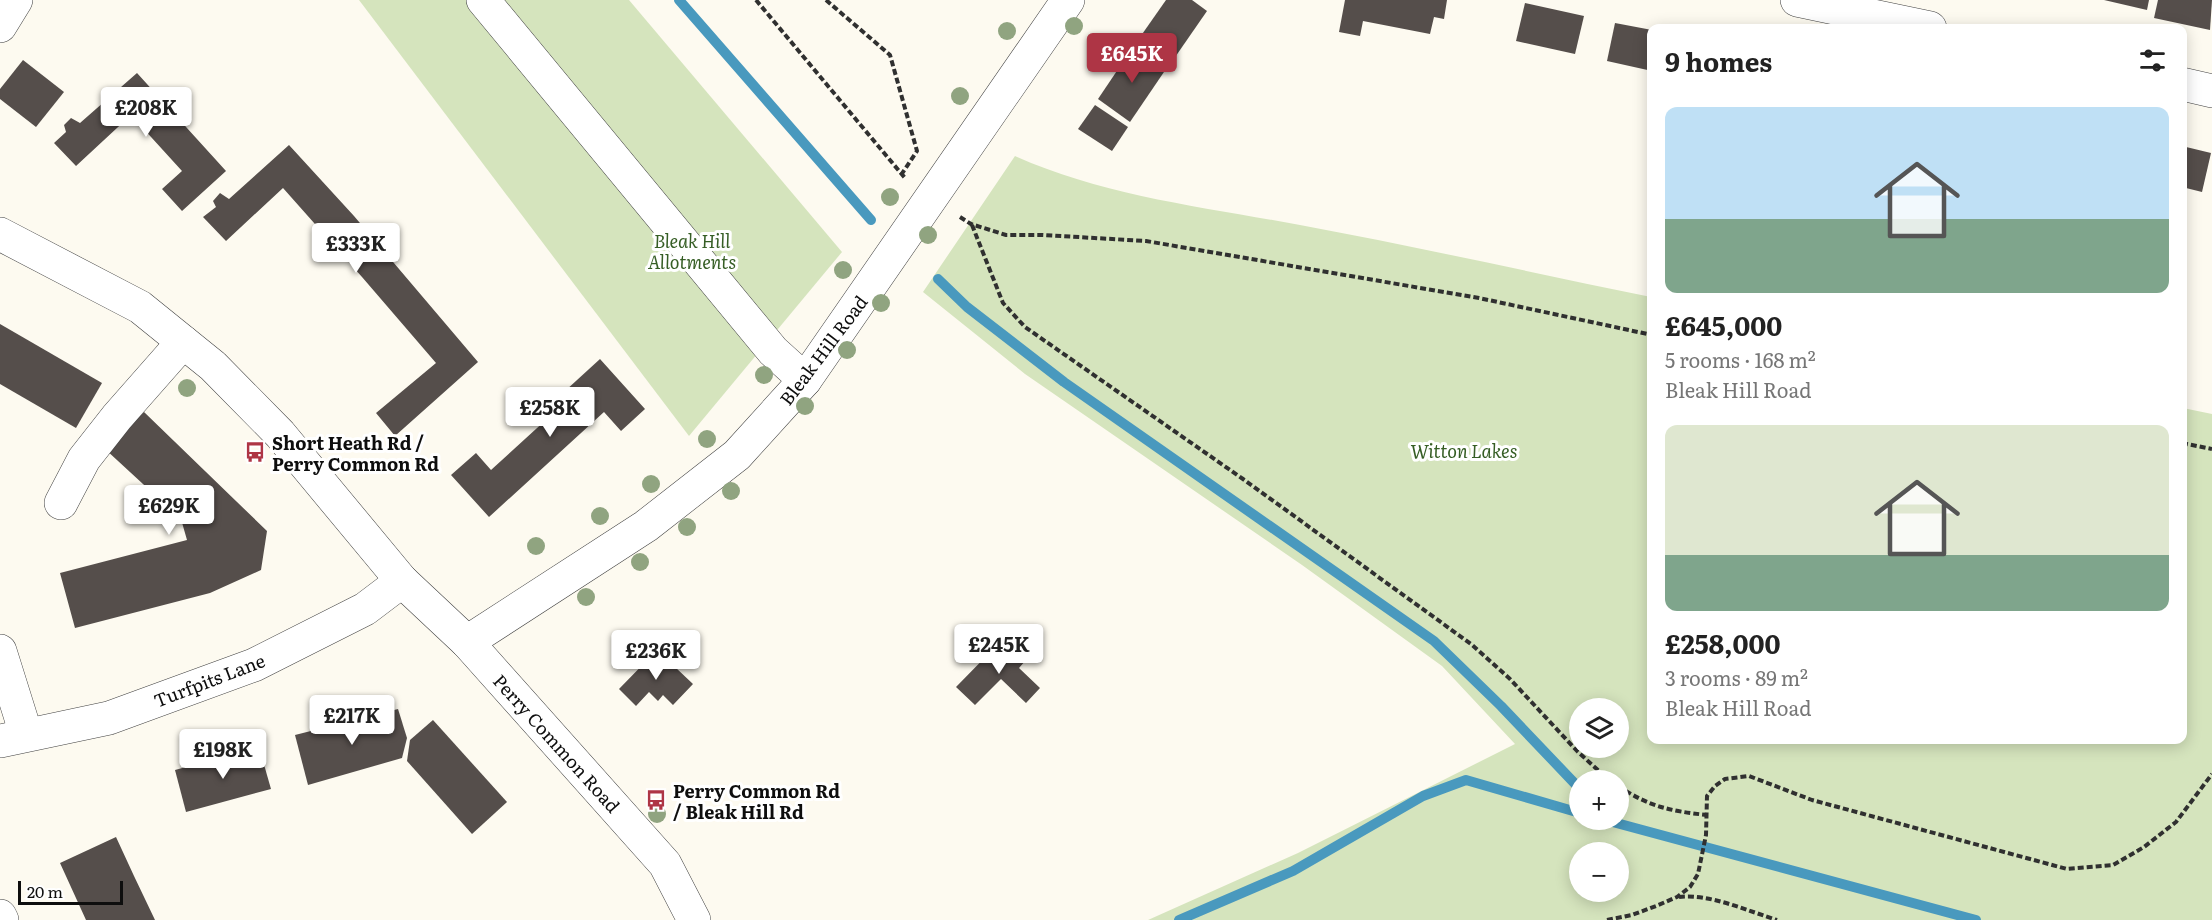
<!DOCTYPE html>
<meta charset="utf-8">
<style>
:root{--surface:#fff;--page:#f6f6f6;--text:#222;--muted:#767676;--accent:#ae3545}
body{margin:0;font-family:Literata,serif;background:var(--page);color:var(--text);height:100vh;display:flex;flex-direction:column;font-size:22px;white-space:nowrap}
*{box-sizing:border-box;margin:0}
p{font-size:20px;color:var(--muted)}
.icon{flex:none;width:33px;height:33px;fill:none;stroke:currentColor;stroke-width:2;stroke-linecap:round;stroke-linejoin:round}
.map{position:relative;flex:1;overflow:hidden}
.panel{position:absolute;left:1647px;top:24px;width:540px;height:720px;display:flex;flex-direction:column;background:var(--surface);border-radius:12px;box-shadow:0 3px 15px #0003}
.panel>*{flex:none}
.buttons{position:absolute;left:1569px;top:698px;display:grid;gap:12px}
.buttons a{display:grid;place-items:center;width:60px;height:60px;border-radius:50%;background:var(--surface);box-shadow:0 3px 15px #0003;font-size:30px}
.scale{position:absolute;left:18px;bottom:15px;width:105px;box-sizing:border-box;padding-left:6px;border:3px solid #0e0e0e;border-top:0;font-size:16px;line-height:21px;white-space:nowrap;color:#0e0e0e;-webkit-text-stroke:4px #fff;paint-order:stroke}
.price{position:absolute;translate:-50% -51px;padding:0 14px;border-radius:6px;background:#fff;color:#222;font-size:20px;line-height:39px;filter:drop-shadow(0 2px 3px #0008)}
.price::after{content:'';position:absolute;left:50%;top:36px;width:18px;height:14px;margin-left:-9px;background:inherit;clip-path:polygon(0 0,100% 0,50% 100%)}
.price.active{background:var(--accent);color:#fff}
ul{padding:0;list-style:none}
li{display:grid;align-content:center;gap:12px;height:318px;padding:0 18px}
li span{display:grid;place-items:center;height:186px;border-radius:12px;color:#555}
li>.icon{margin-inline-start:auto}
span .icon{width:108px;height:108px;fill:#fffc;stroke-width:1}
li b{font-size:26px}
h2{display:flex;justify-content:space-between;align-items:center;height:72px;padding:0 18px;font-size:26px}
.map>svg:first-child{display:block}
.green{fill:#d5e4bd;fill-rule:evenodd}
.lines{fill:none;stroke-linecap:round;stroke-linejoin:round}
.stream{stroke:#4999be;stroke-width:10}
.building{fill:#554e4b}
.minor-casing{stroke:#414141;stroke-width:34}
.path{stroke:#303030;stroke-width:4;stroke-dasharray:6 3;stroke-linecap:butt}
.minor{stroke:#fff;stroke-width:33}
.tree{fill:#90a480}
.labels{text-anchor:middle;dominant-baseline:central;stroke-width:6;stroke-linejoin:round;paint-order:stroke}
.park-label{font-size:18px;font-style:italic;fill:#365e25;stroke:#fff}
.street-label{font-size:18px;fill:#0e0e0e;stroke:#fff}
.poi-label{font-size:18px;font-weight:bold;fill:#0e0e0e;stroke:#fff;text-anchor:start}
</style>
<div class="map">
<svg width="2212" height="920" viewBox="0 0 2212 920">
<rect width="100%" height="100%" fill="#fdfaf0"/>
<g class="green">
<path d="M359,0H629L842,252L689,436Z"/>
<path d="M1015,156C1104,196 1204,207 1300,225C1418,247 1534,273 1651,297L1652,740H2182L2183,408L2212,414V920H1148L1298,853L1515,744L1442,666L1302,565L1025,374L923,292ZM1580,708H1618V747H1580ZM1580,780H1618V819H1580ZM1580,852H1618V891H1580Z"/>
</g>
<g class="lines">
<g class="stream">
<path d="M679,0L871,220"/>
<path d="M938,279L967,307L1064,382L1434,641L1501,706L1580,789"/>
<path d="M1607,819L1609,821L1976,920"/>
<path d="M1179,920L1293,871L1423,796L1466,780L1580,813"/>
</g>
</g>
<g class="building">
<path d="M1166,0H1192L1207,11L1171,63L1138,40Z"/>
<path d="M1345,0H1447L1444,19L1434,17L1430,34L1363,21L1360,36L1339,32Z"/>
<path d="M2104,0H2149L2147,10Z"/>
<path d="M2158,0H2212L2210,30L2154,18Z"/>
<path d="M1525,3L1584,16L1575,54L1516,41Z"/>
<path d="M1615,23L1652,30V71L1607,61Z"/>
<path d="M1133,47L1166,69L1130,122L1098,99Z"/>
<path d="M23,60L64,92L36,127L0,99V89Z"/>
<path d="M137,73L226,171L182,211L162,189L182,171L131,115L76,166L54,143L66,132L64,125L71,118L80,123Z"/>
<path d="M1095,105L1128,127L1112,151L1078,129Z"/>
<path d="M289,145L354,216L478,362L395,436L376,413L436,363L362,277L283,188L226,241L203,217L216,207L213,201L220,193L229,199Z"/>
<path d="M2182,146L2211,153L2202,192L2182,187Z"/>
<path d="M0,324L102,383L76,428L0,384Z"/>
<path d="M600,359L645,409L621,431L604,412L489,517L451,475L476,453L491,470L571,397L565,391Z"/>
<path d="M144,412L267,531L261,570L210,593L75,628L60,573L187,540L181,519L105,449Z"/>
<path d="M1004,638L1026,660L1019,668L1040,688L1026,703L1001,679L975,705L956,687Z"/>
<path d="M657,650L693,684L673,705L663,695L658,701L649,692L636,706L619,689Z"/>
<path d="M398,709L407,738L402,758L308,785L295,735Z"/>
<path d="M433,720L507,802L472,834L407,761L410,740Z"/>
<path d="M259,747L271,789L186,812L175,770Z"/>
<path d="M116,837L134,876L155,920H86L60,863Z"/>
</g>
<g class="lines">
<g class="minor-casing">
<g id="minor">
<path d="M483,0L773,351L805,380"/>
<path d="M1797,0L1930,28"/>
<path d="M0,26L16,0"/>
<path d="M2182,84L2212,91"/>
<path d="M0,234L140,307L213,366L280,434L402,581L467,642L665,864L694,920"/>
<path d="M61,503L84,459L117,417L183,342"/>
<path d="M467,642L646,526L737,455L805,380L1068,0"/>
<path d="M0,651L26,734"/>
<path d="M0,741L109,718L254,665L365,609L402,581"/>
<path d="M0,916L2,920"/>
</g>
</g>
<g class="path">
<path d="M756,0L905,178"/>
<path d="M826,0L890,55L917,151L901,175"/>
<path d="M960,217L971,224L1006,235H1043L1146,241L1479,298L1652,335"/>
<path d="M972,225L1003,303L1025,327L1243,479L1471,644L1510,679L1578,752L1609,780"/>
<path d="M2182,443L2212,449"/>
<path d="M1618,786C1650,807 1670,811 1707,815"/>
<path d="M1679,897C1708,893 1748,911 1777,920"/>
<path d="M1607,920L1632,915L1656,906L1677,897L1690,887L1698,874L1706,835L1707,796L1715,786L1725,779L1749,776L1812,800L2067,869L2113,865L2144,847L2176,822L2212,774"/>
</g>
<use href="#minor" class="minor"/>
</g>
<g class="tree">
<circle cx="1074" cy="26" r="9"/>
<circle cx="1007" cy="31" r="9"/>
<circle cx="960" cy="96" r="9"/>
<circle cx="890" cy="197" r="9"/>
<circle cx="928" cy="235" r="9"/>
<circle cx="843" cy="270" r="9"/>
<circle cx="881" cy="303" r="9"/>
<circle cx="847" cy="350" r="9"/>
<circle cx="764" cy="375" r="9"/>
<circle cx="187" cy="388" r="9"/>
<circle cx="805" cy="406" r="9"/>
<circle cx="707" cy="439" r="9"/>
<circle cx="651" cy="484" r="9"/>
<circle cx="731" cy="491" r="9"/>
<circle cx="600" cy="516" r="9"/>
<circle cx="687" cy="527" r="9"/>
<circle cx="536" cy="546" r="9"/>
<circle cx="640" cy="562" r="9"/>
<circle cx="586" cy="597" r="9"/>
<circle cx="657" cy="814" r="9"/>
</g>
<defs>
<g id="bus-bare" transform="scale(1.62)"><path d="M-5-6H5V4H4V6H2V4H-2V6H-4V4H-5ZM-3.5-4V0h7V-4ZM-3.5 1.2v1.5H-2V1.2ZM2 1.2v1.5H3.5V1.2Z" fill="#ae3545" stroke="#fff" stroke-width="2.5" paint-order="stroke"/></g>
</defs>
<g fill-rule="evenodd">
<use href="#bus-bare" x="255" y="452"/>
<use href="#bus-bare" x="656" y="800"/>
</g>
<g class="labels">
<g class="park-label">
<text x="692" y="240">Bleak Hill<tspan x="692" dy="21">Allotments</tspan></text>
<text x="1464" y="450">Witton Lakes</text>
</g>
<g class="street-label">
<text transform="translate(823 350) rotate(-53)">Bleak Hill Road</text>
<text transform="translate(209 680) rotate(-21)">Turfpits Lane</text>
<text transform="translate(557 743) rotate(48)">Perry Common Road</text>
</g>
<g class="poi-label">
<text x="272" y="442">Short Heath Rd /<tspan x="272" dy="21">Perry Common Rd</tspan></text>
<text x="673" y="790">Perry Common Rd<tspan x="673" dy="21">/ Bleak Hill Rd</tspan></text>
</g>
</g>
</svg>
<div class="buttons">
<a><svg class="icon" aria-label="layers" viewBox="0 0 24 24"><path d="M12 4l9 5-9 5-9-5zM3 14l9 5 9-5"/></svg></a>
<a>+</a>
<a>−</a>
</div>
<div class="scale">20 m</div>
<b class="price active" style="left:1132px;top:84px">£645K</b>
<b class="price" style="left:146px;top:138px">£208K</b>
<b class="price" style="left:356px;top:274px">£333K</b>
<b class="price" style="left:550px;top:438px">£258K</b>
<b class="price" style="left:169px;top:536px">£629K</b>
<b class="price" style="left:999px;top:675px">£245K</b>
<b class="price" style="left:656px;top:681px">£236K</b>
<b class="price" style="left:352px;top:746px">£217K</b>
<b class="price" style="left:223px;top:780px">£198K</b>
<section class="panel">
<h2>9 homes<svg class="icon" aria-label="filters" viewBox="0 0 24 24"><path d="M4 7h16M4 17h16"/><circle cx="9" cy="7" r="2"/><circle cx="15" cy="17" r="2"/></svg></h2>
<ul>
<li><span style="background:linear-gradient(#bfe0f5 60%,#7fa58c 0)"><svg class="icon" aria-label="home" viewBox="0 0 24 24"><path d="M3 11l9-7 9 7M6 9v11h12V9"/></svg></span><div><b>£645,000</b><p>5 rooms · 168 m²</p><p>Bleak Hill Road</p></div></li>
<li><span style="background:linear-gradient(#dfe7d0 70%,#7fa58c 0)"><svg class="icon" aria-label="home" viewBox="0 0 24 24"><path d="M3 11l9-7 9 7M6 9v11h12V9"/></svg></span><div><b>£258,000</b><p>3 rooms · 89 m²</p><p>Bleak Hill Road</p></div></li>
</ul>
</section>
</div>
